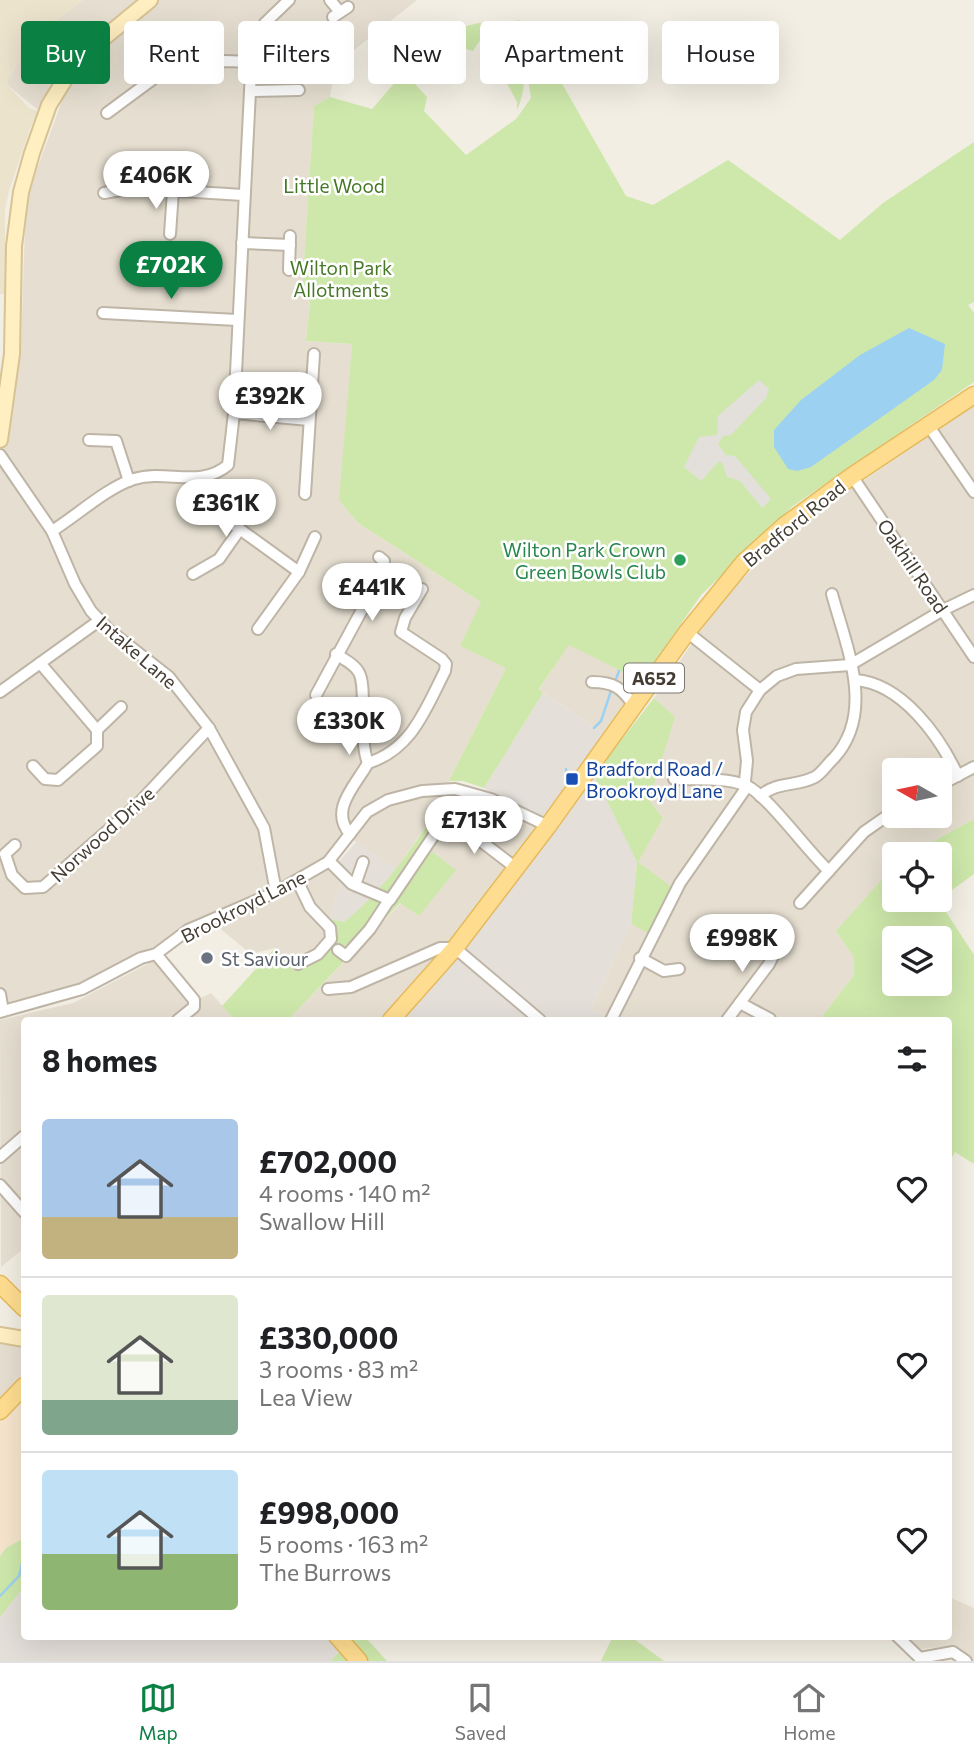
<!DOCTYPE html>
<meta charset="utf-8">
<style>
:root{--surface:#fff;--page:#f2f2f2;--text:#202124;--muted:#757577;--line:#e0e0e0;--accent:#0b8043}
body{margin:0;font-family:Commissioner,sans-serif;background:var(--page);color:var(--text);height:100vh;display:flex;flex-direction:column;font-size:26px;white-space:nowrap}
*{box-sizing:border-box;margin:0}
p{font-size:23px;color:var(--muted)}
.icon{flex:none;width:38px;height:38px;fill:none;stroke:currentColor;stroke-width:2;stroke-linecap:round;stroke-linejoin:round}
.map{position:relative;flex:1;overflow:hidden}
.side{position:absolute;left:21px;top:1017px;width:931px;height:623px;display:flex;flex-direction:column;background:var(--surface);border-radius:7px;box-shadow:0 7px 28px #0002}
.side>*{flex:none}
.hud{position:absolute;left:21px;top:21px;width:933px;height:63px;display:flex;gap:14px}
.needle{width:46px;rotate:279deg}
.controls{position:absolute;left:882px;top:758px;display:grid;gap:14px}
.controls a{display:grid;place-items:center;width:70px;height:70px;border-radius:7px;background:var(--surface);box-shadow:0 7px 28px #0002;font-size:35px}
.price{position:absolute;translate:-50% -60px;padding:0 16px;border-radius:24px;background:#fff;color:#222;font-size:23px;line-height:46px;filter:drop-shadow(0 2px 4px #0008)}
.price::after{content:'';position:absolute;left:50%;top:42px;width:21px;height:16px;margin-left:-10px;background:inherit;clip-path:polygon(0 0,100% 0,50% 100%)}
.price.current{background:var(--accent);color:#fff}
ul{padding:0;list-style:none}
li{display:flex;align-items:center;gap:21px;height:175px;padding:0 21px}
li+li{border-top:2px solid var(--line)}
li span{display:grid;place-items:center;flex:none;width:196px;height:140px;border-radius:7px;color:#555}
li>.icon{margin-inline-start:auto}
span .icon{width:84px;height:84px;fill:#fffc;stroke-width:1}
li b{font-size:30px}
h2{display:flex;justify-content:space-between;align-items:center;height:84px;padding:0 21px;font-size:30px}
.chip{padding:0 24px;border-radius:7px;background:var(--surface);box-shadow:0 7px 28px #0002;font-size:24px;line-height:63px}
.chip.current{background:var(--accent);color:#fff}
.menu{display:flex;justify-content:space-around;align-items:center;height:98px;border-top:2px solid var(--line);background:var(--surface);font-size:19px;color:var(--muted)}
.menu a{display:grid;justify-items:center;gap:4px}
.menu .current{color:var(--accent)}
.map>svg:first-child{display:block}
.residential{fill:#e6dfd1;fill-rule:evenodd}
.commercial{fill:#f6e4cd}
.industrial{fill:#e4dfd9}
.education{fill:#ece3cd}
.green{fill:#cee8ab;fill-rule:evenodd}
.parking{fill:#e3e0dc}
.water{fill:#9dd1f2}
.lines{fill:none;stroke-linecap:round;stroke-linejoin:round}
.stream{stroke:#9dd1f2;stroke-width:2.5}
.street-casing{stroke:#beb5a6;stroke-width:14}
.secondary-casing{stroke:#d7c394;stroke-width:18}
.primary-casing{stroke:#e6ba5d;stroke-width:19}
.street{stroke:#fff;stroke-width:10}
.secondary{stroke:#ffefc1;stroke-width:14}
.primary{stroke:#ffdd90;stroke-width:16}
.leisure-dot{fill:#2e9e5b;stroke:#fff;stroke-width:2.5}
.transit-dot{fill:#1a4fb4;stroke:#fff;stroke-width:2.5}
.worship-dot{fill:#6b7280;stroke:#fff;stroke-width:2.5}
.labels{text-anchor:middle;dominant-baseline:central;stroke-width:5;stroke-linejoin:round;paint-order:stroke}
.shield{fill:#fff;stroke:#7c7770;stroke-width:2}
.shield-label{font-size:18px;font-weight:bold;fill:#443d33}
.park-label{font-size:19px;fill:#467726;stroke:#fff}
.street-label{font-size:19px;fill:#443d33;stroke:#fff}
.leisure-label{font-size:19px;fill:#27864d;stroke:#fff;text-anchor:end}
.transit-label{font-size:19px;fill:#164399;stroke:#fff;text-anchor:start}
.worship-label{font-size:19px;fill:#5b616d;stroke:#fff;text-anchor:start}
</style>
<div class="map">
<svg width="974" height="1661" viewBox="0 0 974 1661">
<rect width="100%" height="100%" fill="#f2eee3"/>
<g class="residential">
<path d="M83,0H417L335,65L330,97L314,106L302,291H311L306,341L352,344L340,501L358,523L481,602L506,668L449,781V794L396,869L344,834L326,858L340,885L330,919L328,939L315,951L290,966L275,948L251,954L206,917L156,950L136,953L77,986L0,1007V463L21,344L26,199L62,101L38,110L5,83L38,35Z"/>
<path d="M974,406V819L910,854H894V866L837,931L853,956L854,975L821,1018L606,1020L607,1017L591,1009L631,924L655,937L678,892L637,862L663,818L649,800L674,717L654,698L723,599L763,558L848,491ZM894,770H940V816H894Z"/>
<path d="M569,644L641,681L603,733L539,690Z"/>
<path d="M471,798L486,801L538,827L423,977L381,1020H288L401,903L419,916L430,851Z"/>
<path d="M155,960L188,1004L211,993L235,1020H24V1248L1,1267L0,1020L73,1003Z"/>
<path d="M0,1343L24,1347V1376L0,1401Z"/>
<path d="M949,1597L974,1608V1661L953,1646L920,1649L906,1636H948Z"/>
</g>
<path class="commercial" d="M24,1397V1538L6,1548L0,1556V1421Z"/>
<g class="industrial">
<path d="M543,693L603,733L545,818L484,788Z"/>
<path d="M594,775L637,862L631,924L591,1009L607,1017L606,1020H398Z"/>
<path d="M356,842L396,869L366,906L344,922L330,919L340,885L332,870Z"/>
<path d="M24,1587V1636H326L340,1652L330,1661H0V1617Z"/>
</g>
<path class="education" d="M0,0H83L38,35L7,80L10,88L29,108L40,112L31,126L9,191L5,210V294H0Z"/>
<g class="green">
<path d="M517,20L538,25L552,66L626,196L653,205L728,160L840,240L883,203L974,142V302L968,305L974,313V382L793,506L701,595L641,681L569,645L539,689L543,693L484,788L463,781H449L506,668L460,646L481,602L358,523L339,500L352,344L306,341L311,292L302,291L314,106L330,97L372,109L404,72L427,97L424,111L466,155L516,119L531,98L525,57L508,35Z"/>
<path d="M479,23L490,25L473,51L463,48L457,41L462,27Z"/>
<path d="M505,46C527,63 528,86 517,110V102L496,63Z"/>
<path d="M654,698L675,717L649,800L663,818L638,862L672,887L649,934L631,924L637,862L594,775Z"/>
<path d="M449,794L471,798L431,851L456,870L419,916L400,903L288,1020H235L222,1006L275,948L290,966C314,952 327,948 330,919L344,922C388,888 417,839 449,794Z"/>
<path d="M974,819V874L952,890L946,912L974,955V1164L955,1152L949,1163L948,1020H813L821,1018L854,975L853,956L836,931L894,866V900H940V854H910ZM894,938H940V984H894Z"/>
<path d="M24,1538V1587L0,1617V1556L6,1548Z"/>
<path d="M357,1636H364L387,1661H330Z"/>
<path d="M613,1636H630L664,1661H601Z"/>
</g>
<path class="parking" d="M759,380L769,389L766,398L731,435L723,436L718,444L726,455L735,456L771,499L762,508L740,481L727,477L723,464L719,461L701,481L684,467L699,437L717,435L718,416Z"/>
<path class="water" d="M909,328L945,344L942,370L934,380L811,467L797,471L788,469L774,447V430L801,400L860,355Z"/>
<g class="lines">
<g class="stream">
<path d="M616,679L619,671"/>
<path d="M594,728L601,721L611,691"/>
<path d="M566,769L568,779"/>
<path d="M0,1596L19,1576L24,1556"/>
</g>
<g class="street-casing">
<g id="street">
<path d="M330,0L340,12"/>
<path d="M333,17L348,7"/>
<path d="M176,38L186,60"/>
<path d="M250,91L299,90"/>
<path d="M107,113L176,62L186,60L205,67L225,61L252,62"/>
<path d="M104,193L132,188L243,195"/>
<path d="M170,234L173,191"/>
<path d="M242,243L290,245"/>
<path d="M289,270L290,236"/>
<path d="M103,313L237,320"/>
<path d="M234,413L309,420"/>
<path d="M928,425L974,492"/>
<path d="M89,440L116,441L129,481"/>
<path d="M0,455L52,531L75,584L91,611L109,630L169,677L209,728L264,828L276,892"/>
<path d="M852,476L974,657"/>
<path d="M197,479L198,491L205,504L299,572"/>
<path d="M305,494L314,354"/>
<path d="M52,531C76,516 108,487 134,479C167,469 200,489 228,465L234,413L252,51L265,23L289,0"/>
<path d="M193,574L219,559L240,529"/>
<path d="M258,629L299,572L315,537"/>
<path d="M687,632L760,690"/>
<path d="M336,654C343,659 353,663 358,671C368,684 358,739 368,763C355,786 329,810 350,834"/>
<path d="M855,680C902,683 940,737 958,776"/>
<path d="M592,682C614,682 622,688 634,706"/>
<path d="M0,692L100,620"/>
<path d="M316,695L383,571L384,561L379,557"/>
<path d="M97,730L121,707"/>
<path d="M368,763C412,749 425,710 445,671L446,664L442,659L401,632L405,618L422,589"/>
<path d="M33,766L45,779L58,780L97,746V730L40,663"/>
<path d="M674,779C696,780 724,777 745,785C765,792 808,852 829,871"/>
<path d="M940,785L974,767"/>
<path d="M760,796C777,781 796,787 815,777C822,773 828,763 834,758C876,712 846,646 832,594"/>
<path d="M452,819L516,868"/>
<path d="M15,845L5,854L12,875L25,888L43,887L138,804L209,728"/>
<path d="M329,861L352,884L390,900L434,835"/>
<path d="M297,880L310,907L330,928L331,939L318,954L298,964"/>
<path d="M355,885L363,862"/>
<path d="M800,903L864,832L894,811"/>
<path d="M338,950L346,956L370,929L389,900"/>
<path d="M156,954L194,1000V1007L178,1020"/>
<path d="M640,958L664,971L679,969"/>
<path d="M328,989L351,987L440,948H455L540,1020"/>
<path d="M0,994L3,1011"/>
<path d="M740,1003L770,1019"/>
<path d="M0,1012L82,989L141,958L156,954L188,930L276,892L328,862L367,812L388,800L422,791L455,789L491,799L548,826"/>
<path d="M611,1020L680,883L744,791L747,761L743,730L746,712L760,690L777,676L796,669L850,665L943,610L974,595"/>
<path d="M727,1020L769,964L780,942"/>
<path d="M0,1157L24,1136"/>
<path d="M0,1185L24,1212"/>
<path d="M897,1636L923,1661"/>
<path d="M920,1658L953,1652L966,1661"/>
</g>
</g>
<g class="secondary-casing">
<g id="secondary">
<path d="M0,440L12,354L14,246L21,192L32,153L49,105L77,60L150,0"/>
<path d="M0,1335L24,1339"/>
</g>
</g>
<g class="primary-casing">
<g id="primary">
<path d="M391,1020L455,948L548,826L687,632L744,562L784,526L852,476L974,395"/>
<path d="M0,1284L24,1308"/>
<path d="M0,1411L24,1386"/>
<path d="M337,1636L359,1661"/>
</g>
</g>
<use href="#street" class="street"/>
<use href="#secondary" class="secondary"/>
<use href="#primary" class="primary"/>
</g>
<circle class="leisure-dot" cx="680" cy="560" r="7"/>
<rect class="transit-dot" x="565" y="772" width="14" height="14" rx="3.5"/>
<circle class="worship-dot" cx="207" cy="958" r="7"/>
<g class="labels">
<rect class="shield" x="624" y="663.5" width="60" height="29" rx="5"/>
<g class="shield-label">
<text x="654" y="678">A652</text>
</g>
<g class="park-label">
<text x="334" y="185">Little Wood</text>
<text x="341" y="267">Wilton Park<tspan x="341" dy="22">Allotments</tspan></text>
</g>
<g class="street-label">
<text transform="translate(794 523) rotate(-39)">Bradford Road</text>
<text transform="translate(913 566) rotate(56)">Oakhill Road</text>
<text transform="translate(137 652) rotate(41)">Intake Lane</text>
<text transform="translate(102 834) rotate(-42)">Norwood Drive</text>
<text transform="translate(243 906) rotate(-27)">Brookroyd Lane</text>
</g>
<g class="leisure-label">
<text x="666" y="549">Wilton Park Crown<tspan x="666" dy="22">Green Bowls Club</tspan></text>
</g>
<g class="transit-label">
<text x="586" y="768">Bradford Road /<tspan x="586" dy="22">Brookroyd Lane</tspan></text>
</g>
<g class="worship-label">
<text x="221" y="958">St Saviour</text>
</g>
</g>
</svg>
<div class="controls">
<a><svg class="needle" viewBox="-14 -14 28 28"><path d="M0-13l5 13h-10z" fill="#e53935"/><path d="M0 13l5-13h-10z" fill="#757577"/></svg></a>
<a><svg class="icon" aria-label="locate" viewBox="0 0 24 24"><circle cx="12" cy="12" r="6"/><path d="M12 2v4M12 18v4M2 12h4M18 12h4"/></svg></a>
<a><svg class="icon" aria-label="layers" viewBox="0 0 24 24"><path d="M12 4l9 5-9 5-9-5zM3 14l9 5 9-5"/></svg></a>
</div>
<b class="price" style="left:156px;top:211px">£406K</b>
<b class="price current" style="left:171px;top:301px">£702K</b>
<b class="price" style="left:270px;top:432px">£392K</b>
<b class="price" style="left:226px;top:539px">£361K</b>
<b class="price" style="left:372px;top:623px">£441K</b>
<b class="price" style="left:349px;top:757px">£330K</b>
<b class="price" style="left:474px;top:856px">£713K</b>
<b class="price" style="left:742px;top:974px">£998K</b>
<div class="hud">
<a class="chip current">Buy</a>
<a class="chip">Rent</a>
<a class="chip">Filters</a>
<a class="chip">New</a>
<a class="chip">Apartment</a>
<a class="chip">House</a>
</div>
<section class="side">
<h2>8 homes<svg class="icon" aria-label="filters" viewBox="0 0 24 24"><path d="M4 7h16M4 17h16"/><circle cx="9" cy="7" r="2"/><circle cx="15" cy="17" r="2"/></svg></h2>
<ul>
<li><span style="background:linear-gradient(#a9c7e8 70%,#c2b280 0)"><svg class="icon" aria-label="home" viewBox="0 0 24 24"><path d="M3 11l9-7 9 7M6 9v11h12V9"/></svg></span><div><b>£702,000</b><p>4 rooms · 140 m²</p><p>Swallow Hill</p></div><svg class="icon" aria-label="heart" viewBox="0 0 24 24"><path d="M12 20l-8-8c-3-5 5-10 8-4 3-6 11-1 8 4z"/></svg></li>
<li><span style="background:linear-gradient(#dfe7d0 75%,#7fa58c 0)"><svg class="icon" aria-label="home" viewBox="0 0 24 24"><path d="M3 11l9-7 9 7M6 9v11h12V9"/></svg></span><div><b>£330,000</b><p>3 rooms · 83 m²</p><p>Lea View</p></div><svg class="icon" aria-label="heart" viewBox="0 0 24 24"><path d="M12 20l-8-8c-3-5 5-10 8-4 3-6 11-1 8 4z"/></svg></li>
<li><span style="background:linear-gradient(#bfe0f5 60%,#8fb573 0)"><svg class="icon" aria-label="home" viewBox="0 0 24 24"><path d="M3 11l9-7 9 7M6 9v11h12V9"/></svg></span><div><b>£998,000</b><p>5 rooms · 163 m²</p><p>The Burrows</p></div><svg class="icon" aria-label="heart" viewBox="0 0 24 24"><path d="M12 20l-8-8c-3-5 5-10 8-4 3-6 11-1 8 4z"/></svg></li>
</ul>
</section>
</div>
<nav class="menu">
<a class="current"><svg class="icon" aria-label="map" viewBox="0 0 24 24"><path d="M3 6l6-2 6 2 6-2v14l-6 2-6-2-6 2zM9 4v14M15 6v14"/></svg>Map</a>
<a><svg class="icon" aria-label="saved" viewBox="0 0 24 24"><path d="M7 4h10v16l-5-4-5 4z"/></svg>Saved</a>
<a><svg class="icon" aria-label="home" viewBox="0 0 24 24"><path d="M3 11l9-7 9 7M6 9v11h12V9"/></svg>Home</a>
</nav>
